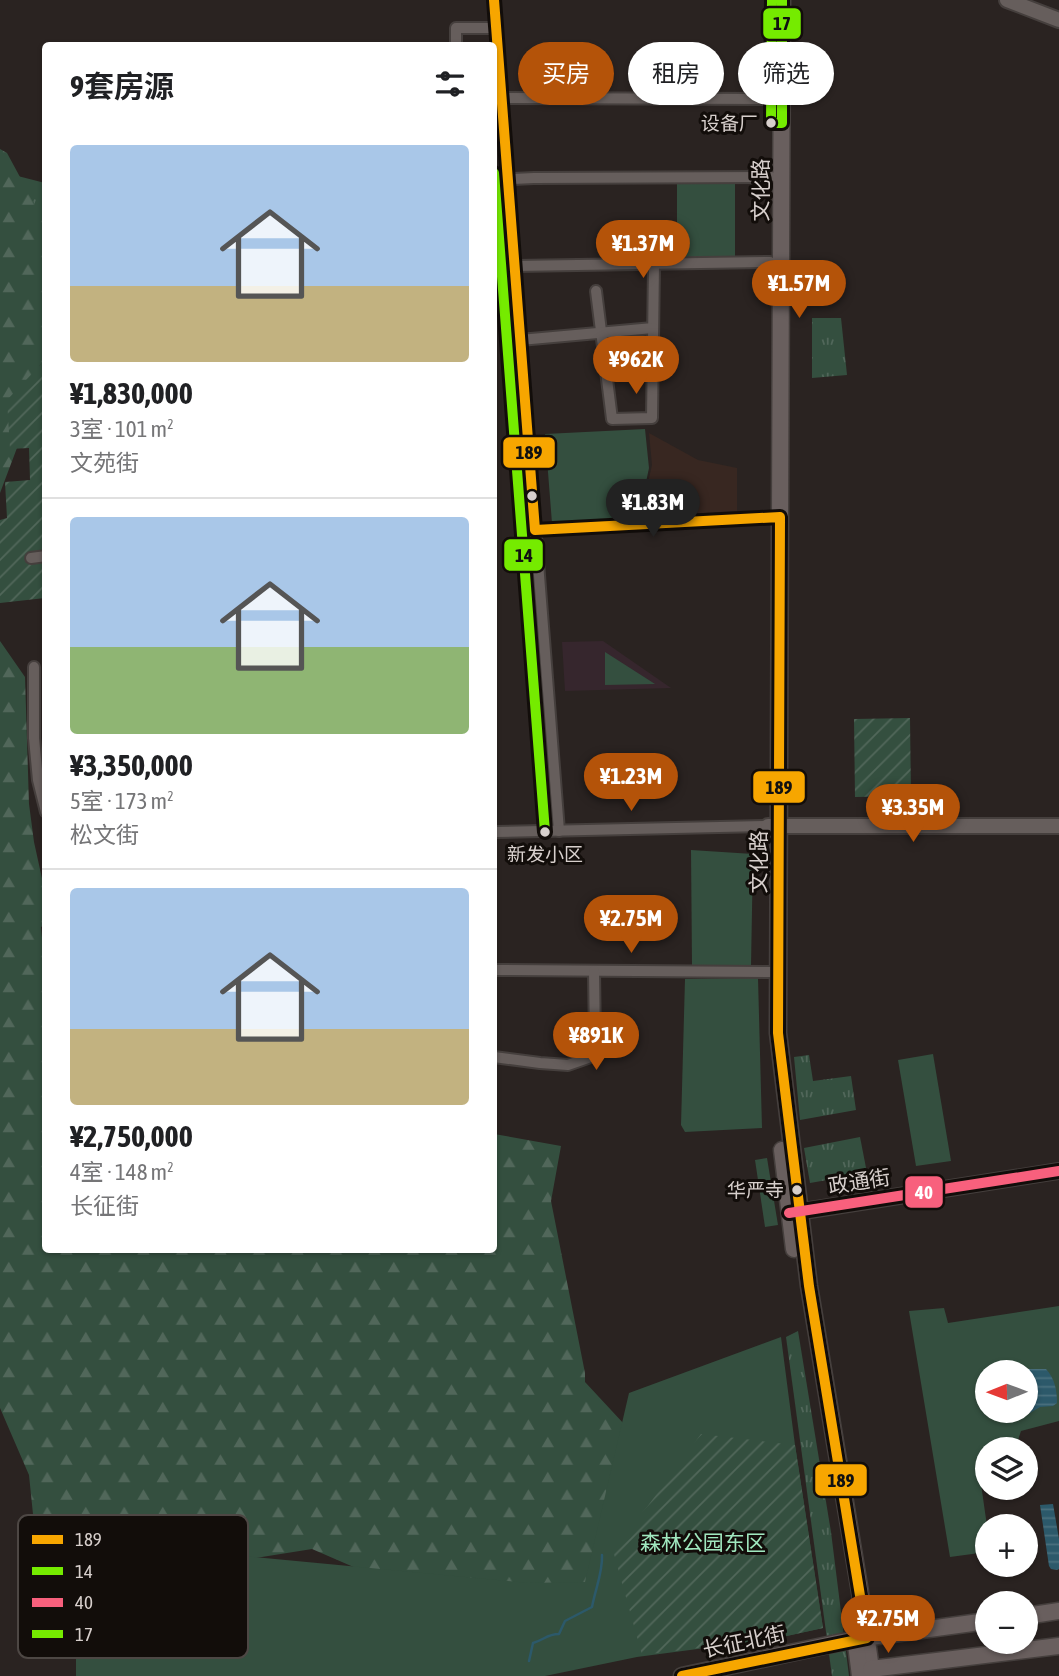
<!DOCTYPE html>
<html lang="zh">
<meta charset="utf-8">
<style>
:root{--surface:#fff;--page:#f6f6f6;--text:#202124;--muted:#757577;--line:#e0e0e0;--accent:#b45309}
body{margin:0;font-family:"Asap Condensed","Noto Sans SC",sans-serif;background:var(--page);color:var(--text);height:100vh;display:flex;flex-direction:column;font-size:26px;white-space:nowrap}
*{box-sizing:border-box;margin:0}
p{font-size:23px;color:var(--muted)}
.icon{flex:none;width:38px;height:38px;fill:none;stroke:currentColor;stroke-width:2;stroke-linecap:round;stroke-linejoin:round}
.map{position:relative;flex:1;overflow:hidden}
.sheet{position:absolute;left:42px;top:42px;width:455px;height:1211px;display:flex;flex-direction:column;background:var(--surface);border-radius:7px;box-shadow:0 2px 5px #0004}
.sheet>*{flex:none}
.guide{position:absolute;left:518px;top:42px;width:436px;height:63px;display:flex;gap:14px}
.needle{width:46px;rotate:269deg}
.buttons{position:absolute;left:975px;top:1360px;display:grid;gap:14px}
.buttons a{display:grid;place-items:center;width:63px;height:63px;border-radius:50%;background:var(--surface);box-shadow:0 2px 5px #0004;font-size:35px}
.price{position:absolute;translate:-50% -60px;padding:0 16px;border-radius:24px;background:var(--accent);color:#fff;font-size:23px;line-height:46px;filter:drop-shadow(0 2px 4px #0008)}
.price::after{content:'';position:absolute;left:50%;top:42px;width:21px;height:16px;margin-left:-10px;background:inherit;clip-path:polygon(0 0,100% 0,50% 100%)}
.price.current{background:#222;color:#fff}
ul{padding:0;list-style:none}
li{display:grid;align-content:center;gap:14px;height:371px;padding:0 28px}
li+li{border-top:2px solid var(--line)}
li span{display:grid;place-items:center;height:217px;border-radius:7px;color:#555}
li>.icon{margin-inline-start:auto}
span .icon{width:126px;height:126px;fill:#fffc;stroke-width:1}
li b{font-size:30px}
h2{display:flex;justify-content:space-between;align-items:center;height:84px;padding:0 28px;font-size:30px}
.tag{padding:0 24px;border-radius:32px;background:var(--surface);box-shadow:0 2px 5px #0004;font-size:24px;line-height:63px}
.tag.current{background:var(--accent);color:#fff}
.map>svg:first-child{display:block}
.built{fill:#382721}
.education{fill:#36262d}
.grass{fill:url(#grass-tufts)}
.forest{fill:url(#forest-firs)}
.park{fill:#344f3f;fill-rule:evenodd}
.garden{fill:url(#garden-furrows)}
.water{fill:url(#water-rules)}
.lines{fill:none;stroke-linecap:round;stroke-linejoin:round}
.stream{stroke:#2c596a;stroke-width:2.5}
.minor-casing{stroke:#453f3d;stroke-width:14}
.tertiary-casing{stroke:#453f3d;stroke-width:18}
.secondary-casing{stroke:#453f3d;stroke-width:19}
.minor{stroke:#665e5c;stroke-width:10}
.tertiary{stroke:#665e5c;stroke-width:14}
.secondary{stroke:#695f5e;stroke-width:16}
.bus-1-casing{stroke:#120d0a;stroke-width:16}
.bus-2-casing{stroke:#120d0a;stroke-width:16}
.bus-3-casing{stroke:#120d0a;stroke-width:16}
.bus-4-casing{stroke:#120d0a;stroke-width:16}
.bus-1{stroke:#f7a600;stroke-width:10}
.bus-2{stroke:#75eb00;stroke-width:10}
.bus-3{stroke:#f8607d;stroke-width:10}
.bus-4{stroke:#75eb00;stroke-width:10}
.bus-dot{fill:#d7cfcc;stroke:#120d0a;stroke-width:2.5}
.labels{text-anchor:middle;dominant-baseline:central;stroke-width:6;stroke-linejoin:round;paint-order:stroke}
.bus-label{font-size:19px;fill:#d7cfcc;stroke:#120d0a;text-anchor:end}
.street-label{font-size:21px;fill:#d7cfcc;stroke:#120d0a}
.park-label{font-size:21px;fill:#a0e8bf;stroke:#120d0a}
.key{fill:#120d0a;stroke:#4d4744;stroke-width:2}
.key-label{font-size:19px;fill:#d7cfcc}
.line-badge{stroke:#120d0a;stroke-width:2.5}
.badge-label{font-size:19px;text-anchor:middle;font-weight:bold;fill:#fff}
.pale-badge-label{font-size:19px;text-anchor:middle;font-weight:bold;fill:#111}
</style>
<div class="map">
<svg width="1059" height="1676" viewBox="0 0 1059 1676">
<defs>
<pattern id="grass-tufts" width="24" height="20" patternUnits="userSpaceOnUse" patternTransform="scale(1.75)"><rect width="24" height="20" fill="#344f3f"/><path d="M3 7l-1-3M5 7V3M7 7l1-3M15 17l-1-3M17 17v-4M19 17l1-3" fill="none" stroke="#51675a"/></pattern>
<pattern id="forest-firs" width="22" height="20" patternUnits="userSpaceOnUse" patternTransform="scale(1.75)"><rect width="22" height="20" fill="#344f3f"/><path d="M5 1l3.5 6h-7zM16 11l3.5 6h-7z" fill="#51675a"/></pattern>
<pattern id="garden-furrows" width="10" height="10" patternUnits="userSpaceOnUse" patternTransform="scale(1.75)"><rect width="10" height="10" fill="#344f3f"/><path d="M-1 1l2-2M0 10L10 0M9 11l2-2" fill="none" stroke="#51675a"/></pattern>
<pattern id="water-rules" width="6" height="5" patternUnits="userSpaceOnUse" patternTransform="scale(1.75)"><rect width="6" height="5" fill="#2c596a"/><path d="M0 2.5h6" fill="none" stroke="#4a707e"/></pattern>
</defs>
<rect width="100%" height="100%" fill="#2a2321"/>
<path class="built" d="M649,433L698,460L737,468V511L648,516L647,487L652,465Z"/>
<path class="education" d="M603,641L671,688L565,691L562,642Z"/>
<g class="grass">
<path d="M6,173L45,183V236Z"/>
<path d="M812,318H841L847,375L812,378Z"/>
<path d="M809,1055L813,1081L851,1076L856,1110L800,1120L794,1057Z"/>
<path d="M860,1137L867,1173L810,1183L804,1148Z"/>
<path d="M798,1331L831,1532L849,1676H832L786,1337Z"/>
</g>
<g class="forest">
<path d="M0,149L7,153L46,225L45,363L40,365L23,432L0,493Z"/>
<path d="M0,641L25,677L29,804L34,842L45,892V925L41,927L46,980V1250H494V1134L561,1146L551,1201L585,1373V1382L624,1424L590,1589L372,1575L312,1549L41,1592L29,1475L0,1408Z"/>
</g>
<g class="park">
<rect x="677" y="184" width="58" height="75"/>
<path d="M645,429L649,468L645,487L649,516L552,523L545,434Z"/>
<path d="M605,652L655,684L605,685Z"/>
<path d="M691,850L753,854L751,966L692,965Z"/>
<path d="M758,978L762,1128L685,1132L681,1125L685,979Z"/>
<path d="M933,1054L951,1161L916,1166L898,1060Z"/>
<path d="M767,1158L778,1225L765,1227L755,1160Z"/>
<path d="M1059,1306V1421L1021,1431L1015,1449H987V1478L981,1484L987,1526V1552L950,1557L909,1311L944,1308L948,1323ZM987,1372H1026V1410H987Z"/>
<path d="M781,1337L795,1445L823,1628L773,1639L637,1657L545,1676H76V1591L244,1556L528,1583L585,1582L629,1393Z"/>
</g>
<g class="garden">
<path d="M45,360V598L0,603V520L7,518L5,482L30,480L29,448L10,449L7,400Z"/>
<path d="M910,718L911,796L855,797L854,719Z"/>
<path d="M701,1434L795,1445L823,1628L773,1639L642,1655L612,1547L647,1507Z"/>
</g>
<g class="water">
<path d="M1027,1369H1046C1055,1379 1057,1390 1057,1403L1053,1406L1040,1407L1030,1413L1022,1411L1026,1410V1372H1023Z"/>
<path d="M1053,1504L1059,1539V1569L1057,1570L1051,1569L1049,1566L1040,1505Z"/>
</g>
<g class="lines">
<path class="stream" d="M529,1661L533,1643C544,1640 547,1634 559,1634L565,1621L592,1607C595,1590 603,1572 602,1555"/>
<g class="minor-casing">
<g id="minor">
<path d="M494,0L559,831"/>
<path d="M456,46V28H496"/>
<path d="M502,98L771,99"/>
<path d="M494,180L534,178L771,177"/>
<path d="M515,266L770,262"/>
<path d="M596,291L612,419L652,418L654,264"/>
<path d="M494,295L517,290"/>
<path d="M520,340L653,328"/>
<path d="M535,530L780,517"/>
<path d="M31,558L46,556"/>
<path d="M34,667V738L38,780L46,812"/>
<path d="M494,832L768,826"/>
<path d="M494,970L778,972"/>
<path d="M494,1057L540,1063L568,1065L588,1058L595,1041L594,971"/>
</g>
</g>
<g class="tertiary-casing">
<g id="tertiary">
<path d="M1007,0L1059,20"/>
<path d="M768,826H1059"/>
<path d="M791,1213L1059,1171"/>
</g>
</g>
<g class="secondary-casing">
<g id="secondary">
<path d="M782,0L778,1033L809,1286L861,1598L872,1676"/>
<path d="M782,1150L794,1249"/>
<path d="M852,1613L860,1676"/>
<path d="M1026,1616L1059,1611"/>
<path d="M871,1669L1059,1646"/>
<path d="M682,1676L856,1639L987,1621"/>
</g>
</g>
<use href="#minor" class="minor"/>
<use href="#tertiary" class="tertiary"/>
<use href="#secondary" class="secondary"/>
<g class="bus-1-casing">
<path id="bus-1" d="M494,0L535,530L780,517L778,1033L809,1286L867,1638L682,1676"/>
</g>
<g class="bus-2-casing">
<path id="bus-2" d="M494,173L545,832"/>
</g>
<g class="bus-3-casing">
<path id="bus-3" d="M789,1213L1059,1171"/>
</g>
<g class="bus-4-casing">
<path id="bus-4" d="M772,0L771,123H782V0"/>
</g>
<use href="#bus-1" class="bus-1"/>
<use href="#bus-2" class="bus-2"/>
<use href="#bus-3" class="bus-3"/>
<use href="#bus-4" class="bus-4"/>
</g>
<g class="bus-dot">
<circle cx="771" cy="123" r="6"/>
<circle cx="532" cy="496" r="6"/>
<circle cx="545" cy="832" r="6"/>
<circle cx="797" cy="1190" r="6"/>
</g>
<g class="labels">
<g class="bus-label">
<text x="758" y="123">设备厂</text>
<text x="545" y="854" text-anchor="middle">新发小区</text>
<text x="784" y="1190">华严寺</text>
</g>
<g class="street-label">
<text transform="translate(760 190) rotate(-90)">文化路</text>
<text transform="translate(758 862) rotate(-90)">文化路</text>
<text transform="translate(859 1181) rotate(-9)">政通街</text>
<text transform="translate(744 1641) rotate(-12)">长征北街</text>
</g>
<g class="park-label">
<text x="703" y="1542">森林公园东区</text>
</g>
</g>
<rect x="18" y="1515" width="230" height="143" rx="10" class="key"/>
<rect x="32" y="1535" width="31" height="9" fill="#f7a600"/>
<rect x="32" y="1567" width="31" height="8" fill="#75eb00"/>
<rect x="32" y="1598" width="31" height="9" fill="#f8607d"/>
<rect x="32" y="1630" width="31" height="8" fill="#75eb00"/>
<g class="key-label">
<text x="75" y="1546">189</text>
<text x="75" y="1578">14</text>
<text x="75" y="1609">40</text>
<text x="75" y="1641">17</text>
</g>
<g class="line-badge">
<rect x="762" y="7" width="40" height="33" rx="7" fill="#75eb00"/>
<rect x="502" y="436" width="54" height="33" rx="7" fill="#f7a600"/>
<rect x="503" y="538" width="41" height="34" rx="7" fill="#75eb00"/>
<rect x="752" y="770" width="54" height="34" rx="7" fill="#f7a600"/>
<rect x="904" y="1175" width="40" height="34" rx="7" fill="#f8607d"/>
<rect x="814" y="1463" width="54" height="34" rx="7" fill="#f7a600"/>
</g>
<g class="badge-label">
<text x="924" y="1199">40</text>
</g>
<g class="pale-badge-label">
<text x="782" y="30">17</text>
<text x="529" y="459">189</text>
<text x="524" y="562">14</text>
<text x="779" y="794">189</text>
<text x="841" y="1487">189</text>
</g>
</svg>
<div class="buttons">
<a><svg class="needle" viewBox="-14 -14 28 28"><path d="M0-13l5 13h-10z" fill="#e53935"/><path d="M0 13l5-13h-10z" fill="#757577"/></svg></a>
<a><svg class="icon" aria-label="layers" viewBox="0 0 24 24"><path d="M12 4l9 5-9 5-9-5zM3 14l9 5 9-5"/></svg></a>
<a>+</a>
<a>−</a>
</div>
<b class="price" style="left:643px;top:280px">¥1.37M</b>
<b class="price" style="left:799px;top:320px">¥1.57M</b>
<b class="price" style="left:636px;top:396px">¥962K</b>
<b class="price current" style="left:653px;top:539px">¥1.83M</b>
<b class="price" style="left:631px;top:813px">¥1.23M</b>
<b class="price" style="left:913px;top:844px">¥3.35M</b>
<b class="price" style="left:631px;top:955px">¥2.75M</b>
<b class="price" style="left:596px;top:1072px">¥891K</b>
<b class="price" style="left:888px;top:1655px">¥2.75M</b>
<div class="guide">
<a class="tag current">买房</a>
<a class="tag">租房</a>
<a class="tag">筛选</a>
</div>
<section class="sheet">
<h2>9套房源<svg class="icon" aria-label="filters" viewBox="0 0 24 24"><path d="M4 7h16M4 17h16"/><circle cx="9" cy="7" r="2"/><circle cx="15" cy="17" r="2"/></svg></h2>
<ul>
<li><span style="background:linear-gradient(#a9c7e8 65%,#c2b280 0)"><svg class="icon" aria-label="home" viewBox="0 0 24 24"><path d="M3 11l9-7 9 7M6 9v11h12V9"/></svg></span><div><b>¥1,830,000</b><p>3室 · 101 m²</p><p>文苑街</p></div></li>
<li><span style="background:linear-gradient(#a9c7e8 60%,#8fb573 0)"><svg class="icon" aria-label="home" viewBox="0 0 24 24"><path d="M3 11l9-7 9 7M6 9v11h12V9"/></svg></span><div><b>¥3,350,000</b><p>5室 · 173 m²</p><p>松文街</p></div></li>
<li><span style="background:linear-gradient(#a9c7e8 65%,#c2b280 0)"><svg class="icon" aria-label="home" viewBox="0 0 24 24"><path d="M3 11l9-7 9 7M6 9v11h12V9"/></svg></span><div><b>¥2,750,000</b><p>4室 · 148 m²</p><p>长征街</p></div></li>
</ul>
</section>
</div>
